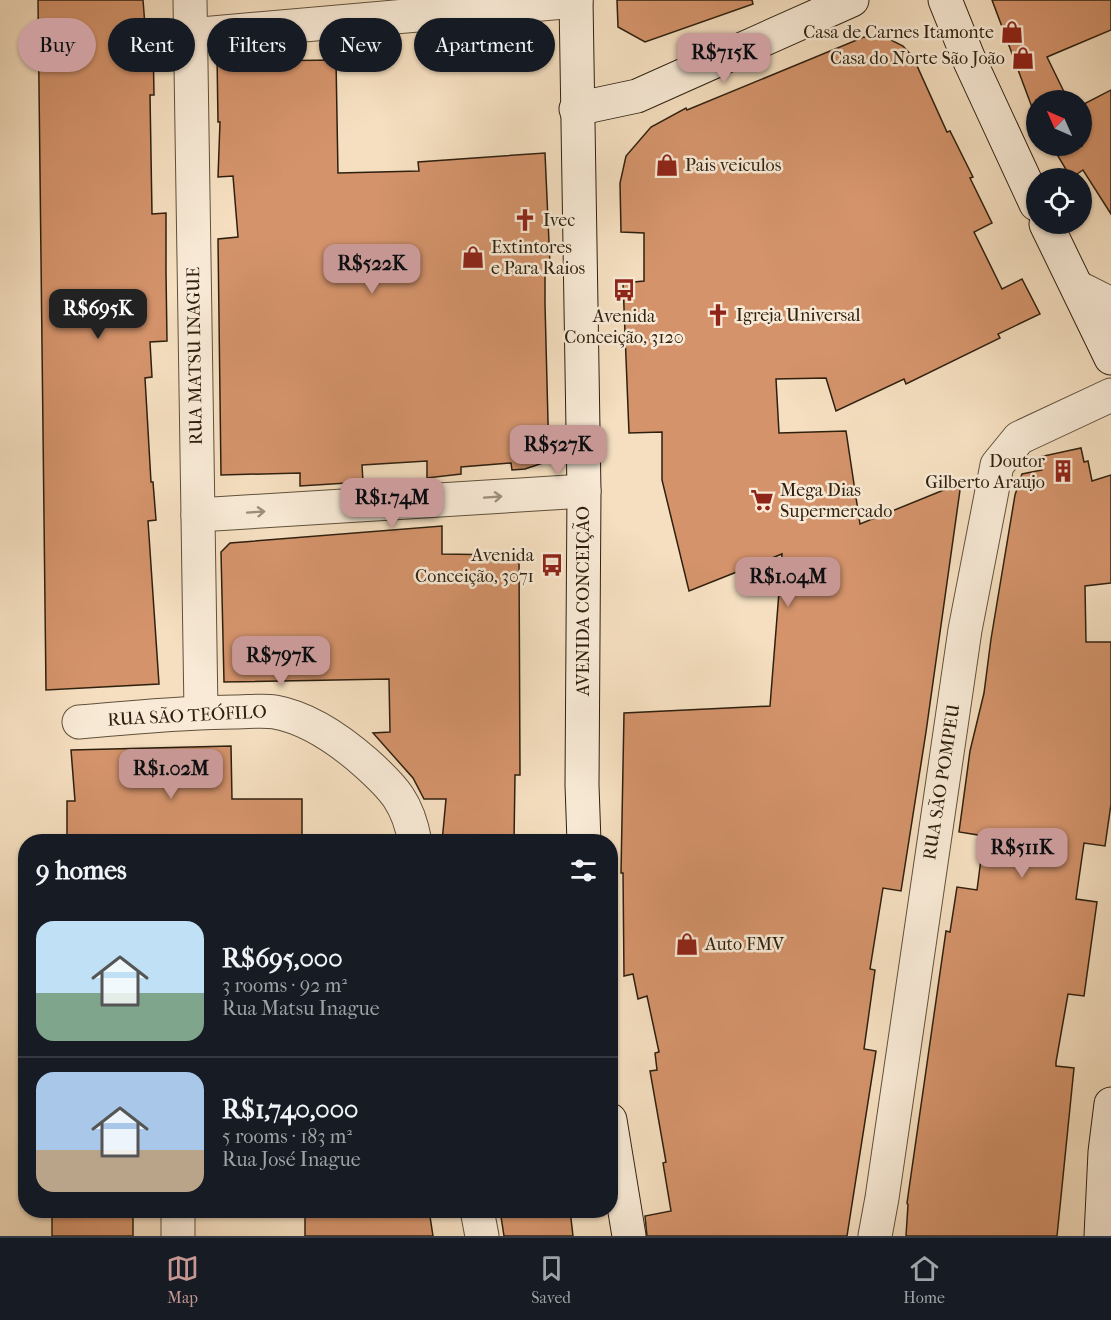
<!DOCTYPE html>
<meta charset="utf-8">
<style>
:root{--surface:#171b24;--page:#242831;--text:#f1f3f6;--muted:#9ea1a6;--line:#363941;--accent:#c59692}
body{margin:0;font-family:"IM FELL French Canon",serif;background:var(--page);color:var(--text);height:100vh;display:flex;flex-direction:column;font-size:22px;white-space:nowrap}
*{box-sizing:border-box;margin:0}
p{font-size:20px;color:var(--muted)}
.icon{flex:none;width:33px;height:33px;fill:none;stroke:currentColor;stroke-width:2;stroke-linecap:round;stroke-linejoin:round}
.map{position:relative;flex:1;overflow:hidden}
.side{position:absolute;left:18px;top:834px;width:600px;height:384px;display:flex;flex-direction:column;background:var(--surface);border-radius:24px;box-shadow:0 2px 4px #0004}
.side>*{flex:none}
.guide{position:absolute;left:18px;top:18px;width:600px;height:54px;display:flex;gap:12px}
.needle{width:39px;rotate:315deg}
.fabs{position:absolute;left:1026px;top:90px;display:grid;gap:12px}
.fabs a{display:grid;place-items:center;width:66px;height:66px;border-radius:50%;background:var(--surface);box-shadow:0 2px 4px #0004;font-size:30px}
.price{position:absolute;translate:-50% -51px;padding:0 14px;border-radius:12px;background:var(--accent);color:#111;font-size:20px;line-height:39px;filter:drop-shadow(0 2px 3px #0008)}
.price::after{content:'';position:absolute;left:50%;top:36px;width:18px;height:14px;margin-left:-9px;background:inherit;clip-path:polygon(0 0,100% 0,50% 100%)}
.price.on{background:#222;color:#fff}
ul{padding:0;list-style:none}
li{display:flex;align-items:center;gap:18px;height:150px;padding:0 18px}
li+li{border-top:2px solid var(--line)}
li span{display:grid;place-items:center;flex:none;width:168px;height:120px;border-radius:18px;color:#555}
li>.icon{margin-inline-start:auto}
span .icon{width:72px;height:72px;fill:#fffc;stroke-width:1}
li b{font-size:26px}
h2{display:flex;justify-content:space-between;align-items:center;height:72px;padding:0 18px;font-size:26px}
.tag{padding:0 21px;border-radius:27px;background:var(--surface);box-shadow:0 2px 4px #0004;font-size:21px;line-height:54px}
.tag.on{background:var(--accent);color:#111}
.menu{display:flex;justify-content:space-around;align-items:center;height:84px;border-top:2px solid var(--line);background:var(--surface);font-size:16px;color:var(--muted)}
.menu a{display:grid;justify-items:center;gap:3px}
.menu .on{color:var(--accent)}
.map>svg:first-child{display:block}
.building{fill:#d4936b;stroke:#2e200f;stroke-width:1.5}
.lines{fill:none;stroke-linecap:round;stroke-linejoin:round}
.street-casing{stroke:#60503b;stroke-width:35}
.secondary-casing{stroke:#2e200f;stroke-width:35}
.street{stroke:#f8ead6;stroke-width:33}
.secondary{stroke:#f8ead6;stroke-width:33}
.oneway{stroke:#9d8f7c}
.labels{text-anchor:middle;dominant-baseline:central;stroke-width:5;stroke-linejoin:round;paint-order:stroke}
.poi-label{font-size:18px;fill:#2e200f;stroke:#f8ead6;text-anchor:start}
.street-label{font-size:18px;fill:#2e200f;stroke:#f8ead6}
</style>
<div class="map">
<svg width="1111" height="1236" viewBox="0 0 1111 1236">
<rect width="100%" height="100%" fill="#f5dfc0"/>
<filter id="stains"><feTurbulence type="fractalNoise" baseFrequency=".00333" numOctaves="4"/><feColorMatrix values="0 0 0 0 .2 0 0 0 0 .09 0 0 0 0 .02 0 0 0 .5 -.17"/></filter>
<radialGradient id="worn" r=".72"><stop offset=".6" stop-color="#630" stop-opacity="0"/><stop offset="1" stop-color="#630" stop-opacity=".3"/></radialGradient>
<g class="building">
<path d="M38,0H143L146,38H153L154,95H150L152,214L166,213V272L167,341L150,342L152,377L145,378L151,482H153L156,520L148,521L159,684L46,690Z"/>
<path d="M617,0H752L753,4L645,42L618,27Z"/>
<path d="M992,0H1111V30L1047,57L1068,100H1036V118Z"/>
<path d="M864,37L889,39L903,46L913,57L947,132L950,131L973,177L970,178L992,223L974,232L1002,289L1022,279L1040,314L998,334L1000,338L906,384L904,379L836,411L826,378L776,379L779,433L846,431L860,524L961,483L926,732L901,891L883,888L870,969L875,970L864,1049L876,1051L847,1236H647L645,1216L671,1211L663,1163L666,1162L650,1071L657,1070L655,1053L659,1052L647,996L638,999L633,974L624,976L623,873H621L624,713L770,706L782,554L689,591L662,480V432L629,433L623,283L644,281V233L621,232L620,183L626,156L651,127L686,108L687,110Z"/>
<path d="M255,48L256,61L336,60L338,173L419,171L418,162L545,153L550,265L545,266V304L549,461L525,469L512,470L511,463L461,467V474L427,478V461L362,465L363,482L300,486V473L221,475L218,239L238,237L233,176L218,177L220,122H218L217,55L227,51Z"/>
<path d="M1111,90V214L1083,170L1071,178L1052,146H1082V105Z"/>
<path d="M1081,448L1084,462L1088,461L1092,481L1111,475V583L1085,586L1086,642H1111V804L1105,846L1084,843L1076,899L1097,902L1084,996L1068,994L1056,1062V1066L1074,1068L1057,1236H906L908,1205L907,1203L946,931L950,932L957,887L977,890L984,836L959,832L970,751L984,693L991,639L1015,495L1022,474L1042,470L1039,457Z"/>
<path d="M442,526V554L519,555L520,775H515L514,842H442L446,799H424L413,778L373,733L390,732L389,679L224,682L221,552L230,543Z"/>
<path d="M231,746L232,799H302V842H67V801H75L71,750Z"/>
<rect x="52" y="1210" width="81" height="26"/>
<path d="M305,1210H429L433,1236H305Z"/>
<path d="M500,1210H570L573,1236H504Z"/>
</g>
<g class="lines">
<g class="street-casing">
<g id="street">
<path d="M190,0L201,712"/>
<path d="M190,35L576,1"/>
<path d="M1079,288L1111,304"/>
<path d="M198,515L584,491"/>
<path d="M79,722C131,718 182,712 234,712C247,712 262,710 275,712C308,718 341,741 366,763C394,788 408,803 415,842"/>
<path d="M178,1210V1236"/>
<path d="M477,1210L482,1236"/>
<path d="M875,1236L882,1198L965,630L997,465L1019,438L1111,395"/>
</g>
</g>
<g class="secondary-casing">
<g id="secondary">
<path d="M576,0L584,491L582,785L584,842"/>
<path d="M945,0L968,57L1036,204"/>
<path d="M576,109L637,96L852,0"/>
<path d="M1046,224L1111,358"/>
<path d="M610,1120L629,1236"/>
<path d="M1101,1236L1105,1152L1111,1104"/>
</g>
</g>
<use href="#street" class="street"/>
<use href="#secondary" class="secondary"/>
</g>
<defs><path id="oneway-shaft" d="M-6 0H5M1.5-3L5.5 0L1.5 3" fill="none" stroke-width="1.6" stroke-linecap="round" stroke-linejoin="round" transform="scale(1.5)"/></defs>
<g class="oneway">
<use href="#oneway-shaft" transform="translate(493 497) rotate(-4)"/>
<use href="#oneway-shaft" transform="translate(256 512) rotate(-4)"/>
</g>
<defs>
<g id="shop-bare" transform="scale(1.8)"><path d="M-5-2.5h2.3a2.7 3.5 0 0 1 5.4 0H5L5.5 6h-11ZM-1.5-2.5h3a1.5 2.3 0 0 0-3 0Z" fill="#8f2418" stroke="#f8ead6" stroke-width="2.5" paint-order="stroke"/></g>
<g id="church-bare" transform="scale(1.8)"><path d="M-1.2-6h2.4v3.5h3.3v2.4h-3.3V6h-2.4V-.1h-3.3v-2.4h3.3Z" fill="#8f2418" stroke="#f8ead6" stroke-width="2.5" paint-order="stroke"/></g>
<g id="bus-bare" transform="scale(1.8)"><path d="M-5-6H5V4H4V6H2V4H-2V6H-4V4H-5ZM-3.5-4V0h7V-4ZM-3.5 1.2v1.5H-2V1.2ZM2 1.2v1.5H3.5V1.2Z" fill="#8f2418" stroke="#f8ead6" stroke-width="2.5" paint-order="stroke"/></g>
<g id="building-bare" transform="scale(1.8)"><path d="M-4-6H4V6H1V3H-1V6H-4ZM-2.5-4.3h1.7v1.8h-1.7ZM.8-4.3h1.7v1.8H.8ZM-2.5-1h1.7V.8h-1.7ZM.8-1h1.7V.8H.8Z" fill="#8f2418" stroke="#f8ead6" stroke-width="2.5" paint-order="stroke"/></g>
<g id="supermarket-bare" transform="scale(1.8)"><path d="M-6-5.5h2.5l.6 2H6L4.5 2H-2.5L-4.4-4H-6ZM-1.5 3.2a1.3 1.3 0 1 0 .1 0ZM3 3.2a1.3 1.3 0 1 0 .1 0Z" fill="#8f2418" stroke="#f8ead6" stroke-width="2.5" paint-order="stroke"/></g>
</defs>
<g fill-rule="evenodd">
<use href="#shop-bare" x="1012" y="32"/>
<use href="#shop-bare" x="1023" y="58"/>
<use href="#shop-bare" x="667" y="165"/>
<use href="#church-bare" x="525" y="220"/>
<use href="#shop-bare" x="473" y="257"/>
<use href="#bus-bare" x="624" y="290"/>
<use href="#church-bare" x="718" y="315"/>
<use href="#building-bare" x="1063" y="471"/>
<use href="#supermarket-bare" x="762" y="500"/>
<use href="#bus-bare" x="552" y="565"/>
<use href="#shop-bare" x="687" y="944"/>
</g>
<g class="labels">
<g class="poi-label">
<text x="994" y="32" text-anchor="end">Casa de Carnes Itamonte</text>
<text x="1005" y="58" text-anchor="end">Casa do Norte São João</text>
<text x="685" y="165">Pais veiculos</text>
<text x="543" y="220">Ivec</text>
<text x="491" y="247">Extintores<tspan x="491" dy="21">e Para Raios</tspan></text>
<text x="736" y="315">Igreja Universal</text>
<text x="624" y="316" text-anchor="middle">Avenida<tspan x="624" dy="21">Conceição, 3120</tspan></text>
<text x="1045" y="461" text-anchor="end">Doutor<tspan x="1045" dy="21">Gilberto Araujo</tspan></text>
<text x="780" y="490">Mega Dias<tspan x="780" dy="21">Supermercado</tspan></text>
<text x="534" y="555" text-anchor="end">Avenida<tspan x="534" dy="21">Conceição, 3071</tspan></text>
<text x="705" y="944">Auto FMV</text>
</g>
<g class="street-label">
<text transform="translate(195 356) rotate(-91)">RUA MATSU INAGUE</text>
<text transform="translate(583 601) rotate(-90)">AVENIDA CONCEIÇÃO</text>
<text transform="translate(187 716) rotate(-3)">RUA SÃO TEÓFILO</text>
<text transform="translate(942 782) rotate(-81)">RUA SÃO POMPEU</text>
</g>
</g>
<rect width="100%" height="100%" filter="url(#stains)"/>
<rect width="100%" height="100%" fill="url(#worn)"/>
</svg>
<div class="fabs">
<a><svg class="needle" viewBox="-14 -14 28 28"><path d="M0-13l5 13h-10z" fill="#e53935"/><path d="M0 13l5-13h-10z" fill="#9ea1a6"/></svg></a>
<a><svg class="icon" aria-label="locate" viewBox="0 0 24 24"><circle cx="12" cy="12" r="6"/><path d="M12 2v4M12 18v4M2 12h4M18 12h4"/></svg></a>
</div>
<b class="price" style="left:724px;top:84px">R$715K</b>
<b class="price" style="left:372px;top:295px">R$522K</b>
<b class="price on" style="left:98px;top:340px">R$695K</b>
<b class="price" style="left:558px;top:476px">R$527K</b>
<b class="price" style="left:392px;top:529px">R$1.74M</b>
<b class="price" style="left:788px;top:608px">R$1.04M</b>
<b class="price" style="left:281px;top:687px">R$797K</b>
<b class="price" style="left:171px;top:800px">R$1.02M</b>
<b class="price" style="left:1022px;top:879px">R$511K</b>
<div class="guide">
<a class="tag on">Buy</a>
<a class="tag">Rent</a>
<a class="tag">Filters</a>
<a class="tag">New</a>
<a class="tag">Apartment</a>
</div>
<section class="side">
<h2>9 homes<svg class="icon" aria-label="filters" viewBox="0 0 24 24"><path d="M4 7h16M4 17h16"/><circle cx="9" cy="7" r="2"/><circle cx="15" cy="17" r="2"/></svg></h2>
<ul>
<li><span style="background:linear-gradient(#bfe0f5 60%,#7fa58c 0)"><svg class="icon" aria-label="home" viewBox="0 0 24 24"><path d="M3 11l9-7 9 7M6 9v11h12V9"/></svg></span><div><b>R$695,000</b><p>3 rooms · 92 m²</p><p>Rua Matsu Inague</p></div></li>
<li><span style="background:linear-gradient(#a9c7e8 65%,#b9a48a 0)"><svg class="icon" aria-label="home" viewBox="0 0 24 24"><path d="M3 11l9-7 9 7M6 9v11h12V9"/></svg></span><div><b>R$1,740,000</b><p>5 rooms · 183 m²</p><p>Rua José Inague</p></div></li>
</ul>
</section>
</div>
<nav class="menu">
<a class="on"><svg class="icon" aria-label="map" viewBox="0 0 24 24"><path d="M3 6l6-2 6 2 6-2v14l-6 2-6-2-6 2zM9 4v14M15 6v14"/></svg>Map</a>
<a><svg class="icon" aria-label="saved" viewBox="0 0 24 24"><path d="M7 4h10v16l-5-4-5 4z"/></svg>Saved</a>
<a><svg class="icon" aria-label="home" viewBox="0 0 24 24"><path d="M3 11l9-7 9 7M6 9v11h12V9"/></svg>Home</a>
</nav>
